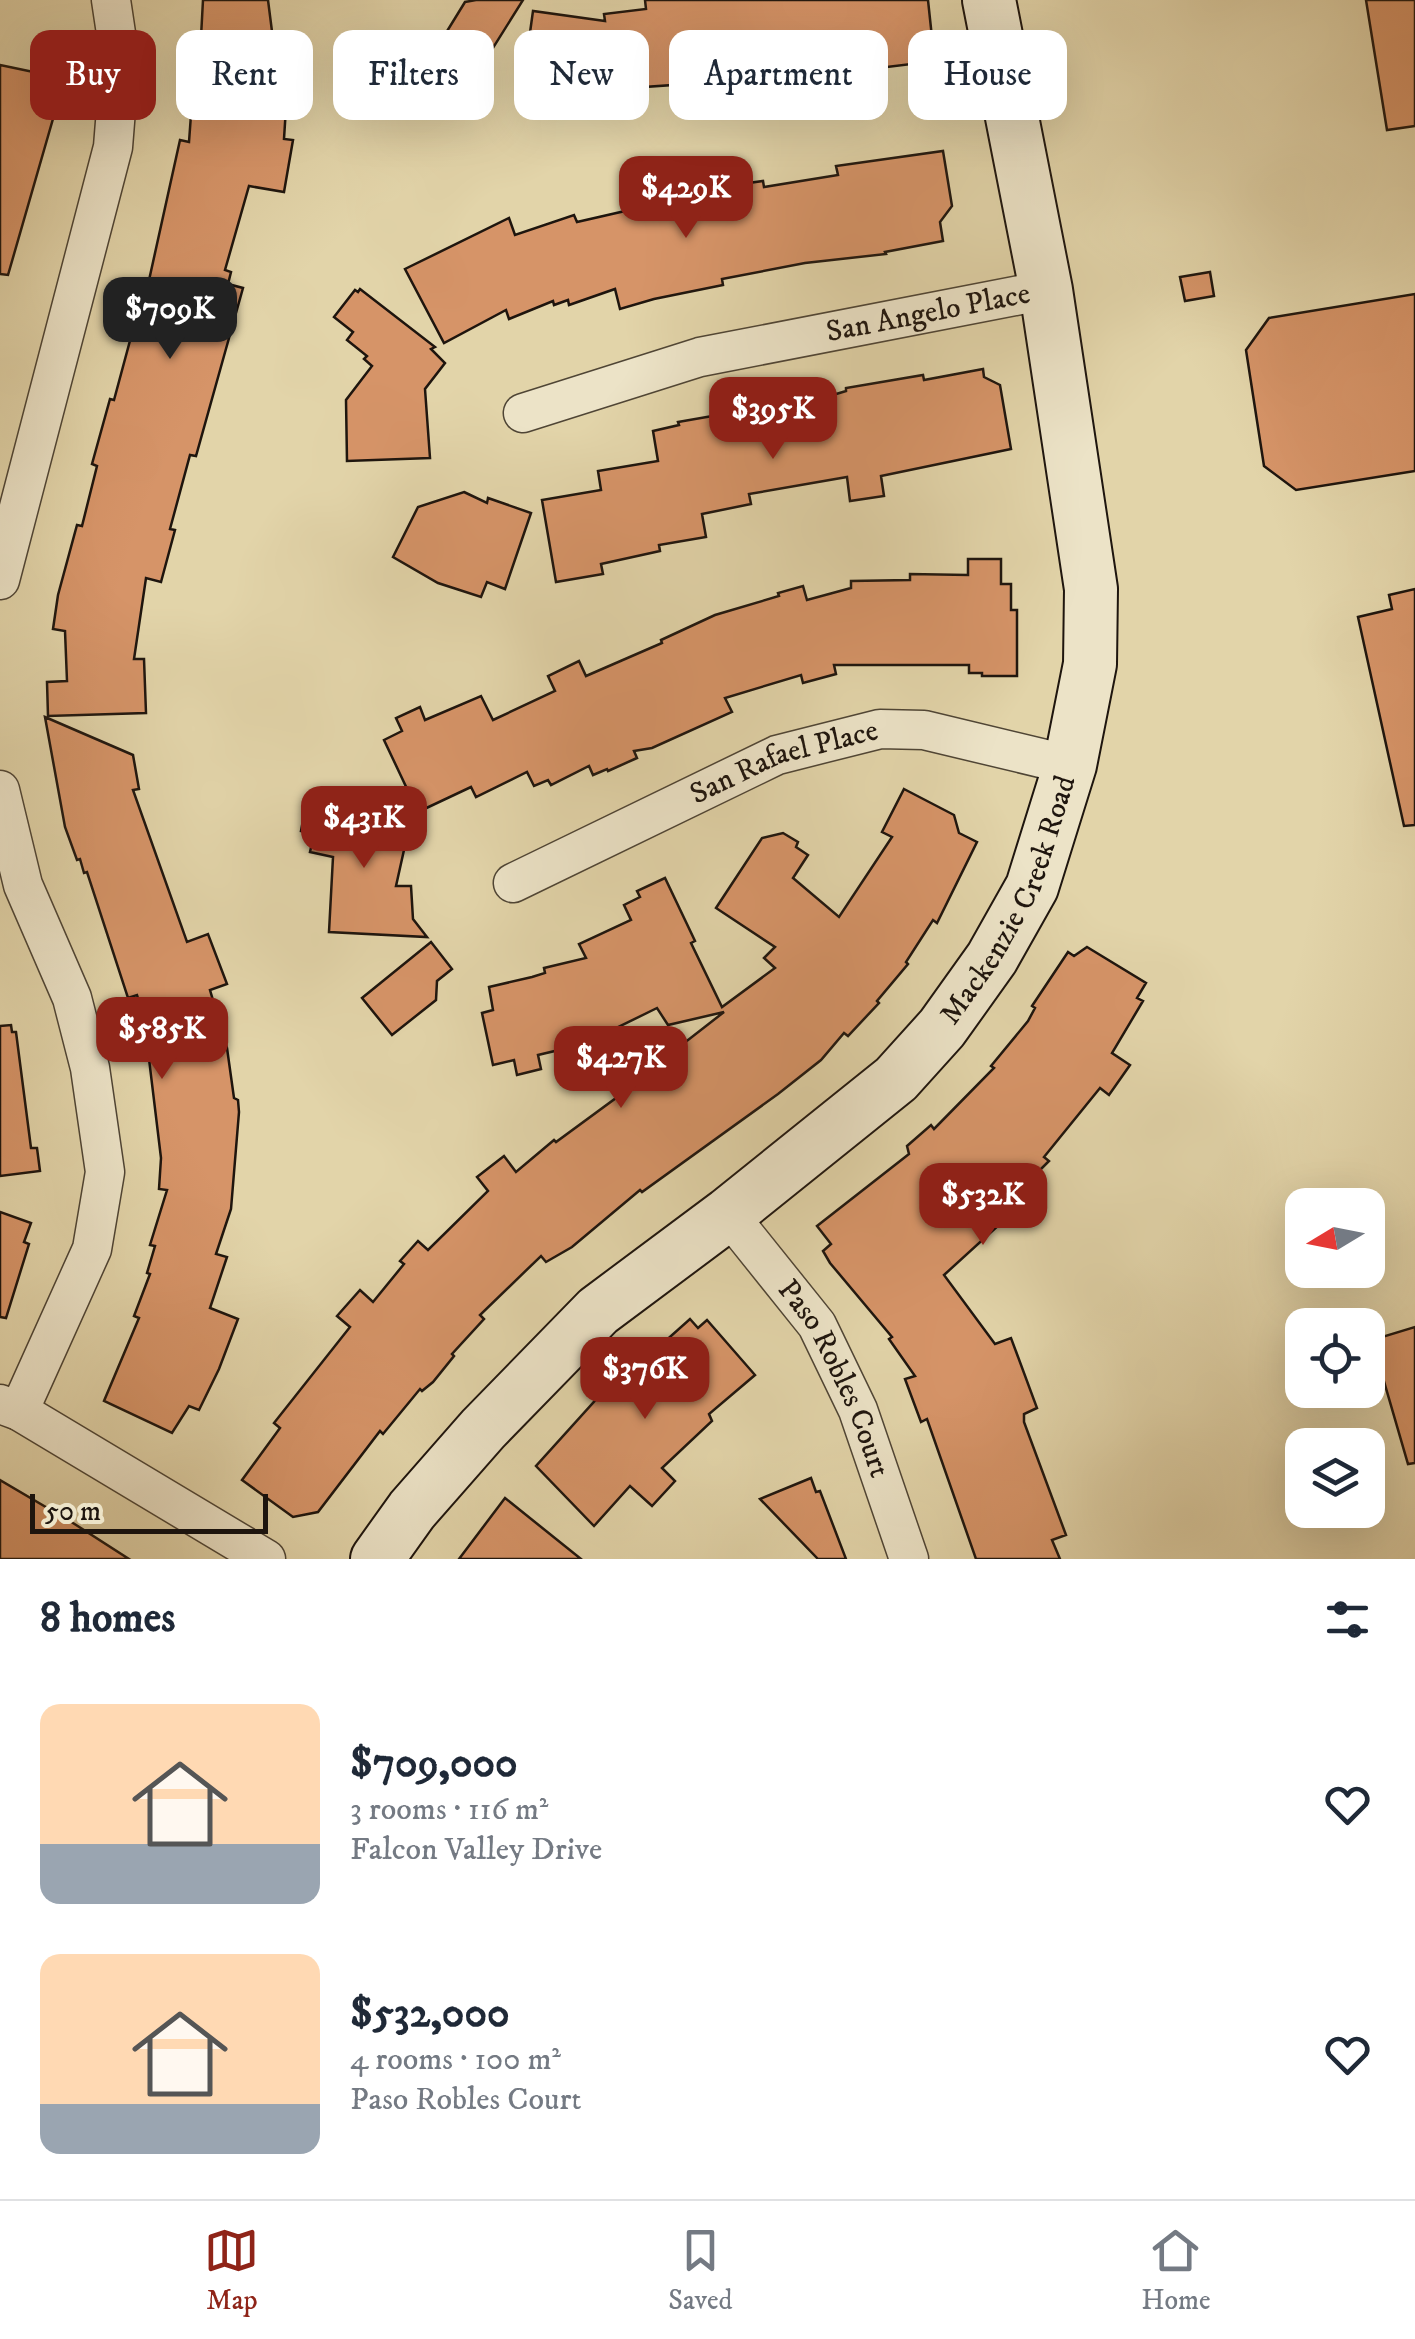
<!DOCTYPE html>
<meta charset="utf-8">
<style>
:root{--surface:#fff;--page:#f2f2f3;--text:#1f2937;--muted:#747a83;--line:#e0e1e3;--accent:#8f2418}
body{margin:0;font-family:"IM FELL DW Pica",serif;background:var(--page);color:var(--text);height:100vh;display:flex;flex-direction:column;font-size:38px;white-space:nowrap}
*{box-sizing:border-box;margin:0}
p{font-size:32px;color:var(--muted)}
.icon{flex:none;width:55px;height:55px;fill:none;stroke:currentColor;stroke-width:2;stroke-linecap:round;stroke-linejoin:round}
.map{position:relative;height:1559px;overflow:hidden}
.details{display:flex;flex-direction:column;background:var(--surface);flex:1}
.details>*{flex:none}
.banner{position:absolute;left:30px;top:30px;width:1355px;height:90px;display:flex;gap:20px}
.needle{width:65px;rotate:260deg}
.buttons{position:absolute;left:1285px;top:1188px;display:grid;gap:20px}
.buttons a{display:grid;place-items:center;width:100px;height:100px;border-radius:20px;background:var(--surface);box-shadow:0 10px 40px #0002;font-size:50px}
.scale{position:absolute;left:30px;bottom:25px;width:238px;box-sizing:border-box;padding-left:10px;border:5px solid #1e150e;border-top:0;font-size:28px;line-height:35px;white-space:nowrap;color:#1e150e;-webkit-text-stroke:8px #ece3c7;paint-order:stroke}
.price{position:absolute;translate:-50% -85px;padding:0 22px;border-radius:20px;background:var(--accent);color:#fff;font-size:32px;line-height:65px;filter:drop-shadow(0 2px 5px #0008)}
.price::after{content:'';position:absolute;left:50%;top:60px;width:30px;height:22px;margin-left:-15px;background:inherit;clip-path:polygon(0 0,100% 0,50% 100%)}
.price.current{background:#222;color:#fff}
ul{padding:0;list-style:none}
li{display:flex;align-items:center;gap:30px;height:250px;padding:0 40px}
li span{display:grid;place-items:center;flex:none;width:280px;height:200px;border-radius:20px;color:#555}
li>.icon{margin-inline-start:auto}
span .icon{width:120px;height:120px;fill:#fffc;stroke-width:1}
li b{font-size:42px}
h2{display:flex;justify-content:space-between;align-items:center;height:120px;padding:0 40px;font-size:42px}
.tag{padding:0 35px;border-radius:20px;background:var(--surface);box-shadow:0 10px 40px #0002;font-size:35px;line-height:90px}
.tag.current{background:var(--accent);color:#fff}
.tab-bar{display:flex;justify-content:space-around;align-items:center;height:140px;border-top:2px solid var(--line);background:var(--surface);font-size:28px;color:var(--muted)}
.tab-bar a{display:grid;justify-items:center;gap:5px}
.tab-bar .current{color:var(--accent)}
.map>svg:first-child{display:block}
.building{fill:#d69468;stroke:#1e150e;stroke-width:2.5}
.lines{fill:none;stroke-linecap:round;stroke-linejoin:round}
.street-casing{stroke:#4f4535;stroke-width:41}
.secondary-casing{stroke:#1e150e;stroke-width:56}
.street{stroke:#ece3c7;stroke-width:38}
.secondary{stroke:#ece3c7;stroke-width:52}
.labels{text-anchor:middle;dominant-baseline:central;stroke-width:8;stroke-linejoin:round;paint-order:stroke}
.street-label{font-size:30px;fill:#1e150e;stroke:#ece3c7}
</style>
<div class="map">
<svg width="1415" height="1559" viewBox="0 0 1415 1559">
<rect width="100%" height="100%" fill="#e2d4a9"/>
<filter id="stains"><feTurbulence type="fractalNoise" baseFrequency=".002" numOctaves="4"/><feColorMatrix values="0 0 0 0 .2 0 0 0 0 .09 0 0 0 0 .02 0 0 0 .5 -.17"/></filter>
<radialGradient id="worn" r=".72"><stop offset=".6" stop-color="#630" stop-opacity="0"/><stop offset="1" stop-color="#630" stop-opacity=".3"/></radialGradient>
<g class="building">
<path d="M203,0H268L274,47L272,75L276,78L275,92H287L284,139L293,140L284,192L249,186L225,270L231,272L228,284L243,288L196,456L190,455L170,529L175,530L161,582L146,578L134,659H144L146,713L48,716L47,682L67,681L65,631L53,629L58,595L77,525L82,526L97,466L92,464L110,399L114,400L131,337L136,339L180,140L189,142L194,74H199Z"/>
<path d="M476,0H523L476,75L436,49L465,2Z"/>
<path d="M645,0H928L933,47L918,49L920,63L829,74L827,59L756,66L758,79L645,87L646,93L566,101L565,111L541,108L543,92L522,90L533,11L605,21L604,14L646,9Z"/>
<path d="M1366,0H1415V126L1387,130Z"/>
<path d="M0,65L43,74L39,94L59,98L8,275L0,274Z"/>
<path d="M943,151L952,206L940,222L943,241L885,252L886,254L805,263L722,279L723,285L654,299L620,309L615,289L569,305L568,300L554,305L553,301L509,319L506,310L444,343L405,269L509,218L515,235L574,215L577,222L660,203L656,180L689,174L692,191L763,181L764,187L838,175L836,166Z"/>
<path d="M1210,272L1214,296L1185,301L1180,277Z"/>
<path d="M360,289L435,347L431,349L445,363L425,389L430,458L347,461L346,400L372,366L364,359L367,356L347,340L353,332L334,317L355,290L358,292Z"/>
<path d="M1415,294V471L1296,490L1264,466L1246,350L1269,318Z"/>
<path d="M983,369L984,377L1000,385L1011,449L881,476L884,496L850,501L847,477L749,494L751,504L702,514L706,537L659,545L660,551L601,564L603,574L556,582L542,500L601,490L598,471L658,461L653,431L679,425L678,422L833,395L846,391V388L923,375L924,380Z"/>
<path d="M464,492L487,503L488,498L531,513L505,589L487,582L481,597L438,583L393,557L418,507Z"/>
<path d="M968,559H1001V584H1011V610H1017V676H982V673H969V665H834L836,674L803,683L801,675L725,698L732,712L652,748L634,751L637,758L608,771L607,769L593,775L589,766L551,785L548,780L534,786L527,772L476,797L471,787L418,812L384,740L402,731L396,718L420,707L425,720L481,696L493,720L555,691L548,676L579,661L586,676L662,643L661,640L715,615L779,596L778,593L803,586L807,600L851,588V581L910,580V574L968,575Z"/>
<path d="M1415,589V825L1404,826L1358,617L1392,609L1389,595Z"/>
<path d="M45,717L133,755L139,789L133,790L187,942L208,934L227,984L210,990L227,1048L234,1098L238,1100L239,1112L231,1209L216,1254L227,1257L210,1308L238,1319L219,1369L199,1410L189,1406L172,1433L104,1401L139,1318L134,1316L150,1274L147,1273L155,1246L150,1245L167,1190L159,1189L161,1158L149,1059L156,1057L137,995L128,998L87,872L84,873L80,859L77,860L65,827Z"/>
<path d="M904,789L954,815L959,833L977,842L937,923L933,920L906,962L908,964L877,1001L879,1003L848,1036L844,1033L821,1060L778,1094L642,1192L640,1190L572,1247L546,1262L541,1256L480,1315L484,1319L452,1354L454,1356L433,1382L422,1391L420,1389L383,1434L380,1431L318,1512L293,1517L242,1480L280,1428L274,1423L350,1327L337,1316L360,1290L373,1302L404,1264L400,1261L418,1241L428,1250L488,1191L477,1177L504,1156L516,1172L554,1140L556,1142L635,1084L634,1082L724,1012L668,1025L657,1008L596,1038L597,1041L538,1055L541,1069L517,1075L514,1060L493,1065L482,1013L493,1010L489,987L532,977L545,973L544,968L586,958L579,944L631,920L624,905L640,897L637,891L665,878L695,941L691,943L722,1007L775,968L764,958L775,947L716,908L762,838L783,833L798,842L796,847L808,855L793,878L839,917L892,837L882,832Z"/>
<path d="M306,804L410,823L396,886H411L413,919L427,937L329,932L333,857L310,852L314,834L301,831Z"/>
<path d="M431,942L452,969L437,981L436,1000L392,1035L362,998Z"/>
<path d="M1087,947L1146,983L1137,998L1143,1001L1112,1053L1130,1065L1109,1095L1100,1088L1044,1157L1049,1161L993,1217L1000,1224L944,1275L995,1344L1011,1338L1037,1408L1024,1414V1422L1066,1535L1052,1540L1060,1559H976L927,1419L921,1422L905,1379L915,1376L889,1339L892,1337L830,1263L823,1251L831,1244L817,1226L909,1154L907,1146L931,1125L934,1129L994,1068L991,1066L1028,1021L1035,1008L1032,1006L1068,952L1074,956Z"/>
<path d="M11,1025L12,1032H16L31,1148H37L40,1171L0,1176V1026Z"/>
<path d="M0,1212L31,1223L24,1242L29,1244L6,1318L0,1317Z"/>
<path d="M690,1319L698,1328L707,1320L755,1375L709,1414L712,1421L662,1468L675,1481L652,1506L630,1486L594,1526L536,1466L602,1393L605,1395Z"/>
<path d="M1415,1327V1463L1408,1464L1372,1340Z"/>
<path d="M811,1478L816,1492L820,1491L846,1559H818L760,1499Z"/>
<path d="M0,1480L73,1523L129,1559H0Z"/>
<path d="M505,1498L581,1559H459Z"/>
</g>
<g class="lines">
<g class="street-casing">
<g id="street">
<path id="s1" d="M523,413L700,357L1046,290"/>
<path d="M0,580L113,147L120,60L111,0"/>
<path d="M0,790L23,885L72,998L90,1068L105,1172L92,1249L19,1411"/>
<path id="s2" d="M513,883L777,755L880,729L924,730L1070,765"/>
<path id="s3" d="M728,1214L817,1325L858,1410L909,1559"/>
<path d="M0,1404L19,1411L266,1559"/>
</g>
</g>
<g class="secondary-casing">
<g id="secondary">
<path id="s4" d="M377,1559L412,1510L483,1429L598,1311L728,1214L896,1079L942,1028L992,958L1032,887L1070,765L1090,664L1091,589L1046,290L989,0"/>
</g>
</g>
<use href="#street" class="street"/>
<use href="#secondary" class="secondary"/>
</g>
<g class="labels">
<g class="street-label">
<text stroke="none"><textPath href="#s1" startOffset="418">San Angelo Place</textPath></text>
<text stroke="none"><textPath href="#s2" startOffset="298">San Rafael Place</textPath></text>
<text stroke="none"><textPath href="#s4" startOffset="925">Mackenzie Creek Road</textPath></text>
<text stroke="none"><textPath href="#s3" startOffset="198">Paso Robles Court</textPath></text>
</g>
</g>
<rect width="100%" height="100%" filter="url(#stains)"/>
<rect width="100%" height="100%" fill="url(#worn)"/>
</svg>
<div class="buttons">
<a><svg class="needle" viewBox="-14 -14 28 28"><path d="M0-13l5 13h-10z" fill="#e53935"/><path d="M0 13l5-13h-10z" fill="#747a83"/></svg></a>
<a><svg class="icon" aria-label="locate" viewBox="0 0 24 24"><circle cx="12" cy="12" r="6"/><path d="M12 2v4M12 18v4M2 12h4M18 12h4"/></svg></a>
<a><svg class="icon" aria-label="layers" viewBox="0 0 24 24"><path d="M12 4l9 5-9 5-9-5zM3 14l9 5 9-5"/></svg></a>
</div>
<div class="scale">50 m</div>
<b class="price" style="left:686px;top:241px">$429K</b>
<b class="price current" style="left:170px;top:362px">$709K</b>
<b class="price" style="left:773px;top:462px">$395K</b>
<b class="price" style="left:364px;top:871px">$431K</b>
<b class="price" style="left:162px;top:1082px">$585K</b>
<b class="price" style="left:621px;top:1111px">$427K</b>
<b class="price" style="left:983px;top:1248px">$532K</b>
<b class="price" style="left:645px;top:1422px">$376K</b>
<div class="banner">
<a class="tag current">Buy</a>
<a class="tag">Rent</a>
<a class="tag">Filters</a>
<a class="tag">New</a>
<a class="tag">Apartment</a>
<a class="tag">House</a>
</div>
</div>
<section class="details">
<h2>8 homes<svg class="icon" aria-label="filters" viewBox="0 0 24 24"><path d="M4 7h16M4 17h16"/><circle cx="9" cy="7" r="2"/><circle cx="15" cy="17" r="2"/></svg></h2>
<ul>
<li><span style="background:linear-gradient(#ffd9b3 70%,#9aa5b1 0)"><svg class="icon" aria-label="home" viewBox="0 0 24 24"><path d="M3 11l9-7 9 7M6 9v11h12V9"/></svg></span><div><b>$709,000</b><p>3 rooms · 116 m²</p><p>Falcon Valley Drive</p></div><svg class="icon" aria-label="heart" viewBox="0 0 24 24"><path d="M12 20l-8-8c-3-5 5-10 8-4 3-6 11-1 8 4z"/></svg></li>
<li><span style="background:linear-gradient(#ffd9b3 75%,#9aa5b1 0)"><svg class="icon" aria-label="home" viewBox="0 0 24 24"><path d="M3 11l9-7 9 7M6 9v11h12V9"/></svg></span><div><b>$532,000</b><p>4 rooms · 100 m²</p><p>Paso Robles Court</p></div><svg class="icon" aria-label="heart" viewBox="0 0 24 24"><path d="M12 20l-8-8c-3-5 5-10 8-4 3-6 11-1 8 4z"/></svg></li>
</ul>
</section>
<nav class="tab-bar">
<a class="current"><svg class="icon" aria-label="map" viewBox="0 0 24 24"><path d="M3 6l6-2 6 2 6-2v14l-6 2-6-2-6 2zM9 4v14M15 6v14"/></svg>Map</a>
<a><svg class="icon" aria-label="saved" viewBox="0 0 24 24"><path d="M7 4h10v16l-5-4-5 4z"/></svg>Saved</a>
<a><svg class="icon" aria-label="home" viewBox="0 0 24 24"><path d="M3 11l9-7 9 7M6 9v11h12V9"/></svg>Home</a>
</nav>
